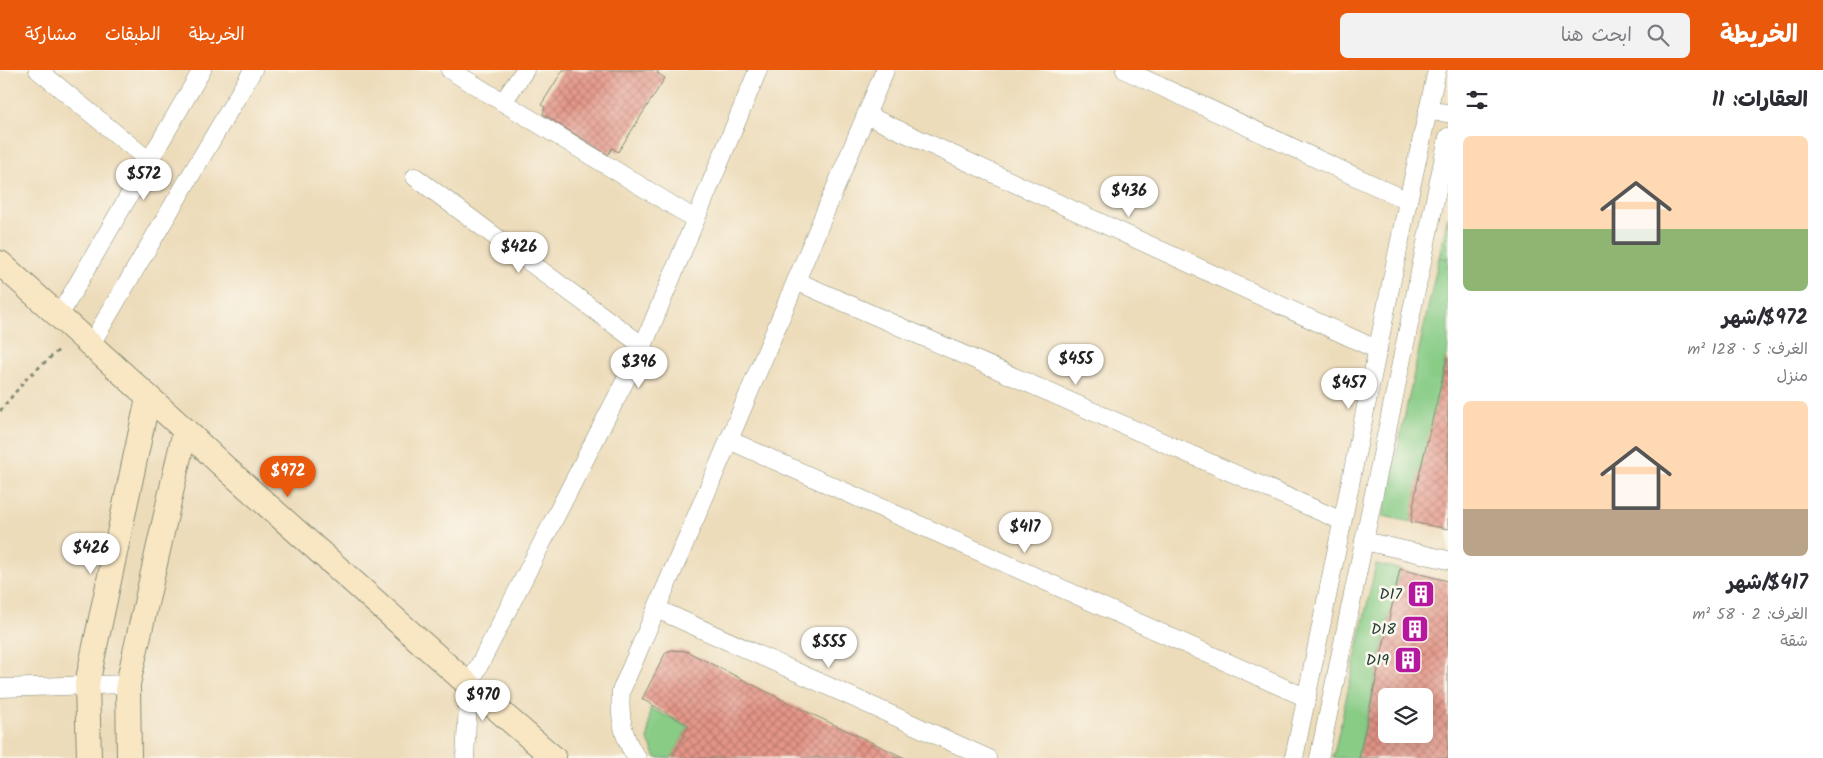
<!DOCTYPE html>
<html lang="ar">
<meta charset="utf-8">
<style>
:root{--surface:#fff;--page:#f2f2f3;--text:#2b2b33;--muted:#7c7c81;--accent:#ea580c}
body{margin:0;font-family:Kalam,"Playpen Sans Arabic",sans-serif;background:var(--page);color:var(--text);direction:rtl;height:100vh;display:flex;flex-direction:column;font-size:19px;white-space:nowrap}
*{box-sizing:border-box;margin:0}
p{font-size:16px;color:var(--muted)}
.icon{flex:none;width:28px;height:28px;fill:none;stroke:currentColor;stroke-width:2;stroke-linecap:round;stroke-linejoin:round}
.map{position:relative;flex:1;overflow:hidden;direction:ltr}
.panel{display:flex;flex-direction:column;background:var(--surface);width:375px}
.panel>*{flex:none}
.tools{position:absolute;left:1378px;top:618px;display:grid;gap:10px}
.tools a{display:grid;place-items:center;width:55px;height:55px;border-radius:8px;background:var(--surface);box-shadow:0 5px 20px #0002;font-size:25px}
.price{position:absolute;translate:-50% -42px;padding:0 11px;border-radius:18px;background:#fff;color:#222;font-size:16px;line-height:32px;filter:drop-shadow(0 1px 2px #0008)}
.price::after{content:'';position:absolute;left:50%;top:30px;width:15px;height:11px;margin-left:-8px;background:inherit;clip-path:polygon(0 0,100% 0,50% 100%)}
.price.on{background:var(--accent);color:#fff}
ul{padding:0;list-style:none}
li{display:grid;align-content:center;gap:10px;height:265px;padding:0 15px}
li span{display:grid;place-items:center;height:155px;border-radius:8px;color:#555}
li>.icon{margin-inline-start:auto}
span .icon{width:90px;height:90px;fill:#fffc;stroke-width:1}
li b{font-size:21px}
h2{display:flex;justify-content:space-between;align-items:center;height:60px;padding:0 15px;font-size:21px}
header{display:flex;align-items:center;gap:30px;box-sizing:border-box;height:70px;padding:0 25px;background:var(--accent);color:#fff}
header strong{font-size:24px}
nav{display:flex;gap:28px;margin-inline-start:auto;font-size:18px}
.search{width:350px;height:45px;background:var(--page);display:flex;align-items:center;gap:12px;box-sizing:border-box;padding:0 18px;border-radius:8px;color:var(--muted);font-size:19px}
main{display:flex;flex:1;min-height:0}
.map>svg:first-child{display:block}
.green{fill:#88cc86;stroke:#54845d}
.park{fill:url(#park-dots);stroke:#54845d}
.building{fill:url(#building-cross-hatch);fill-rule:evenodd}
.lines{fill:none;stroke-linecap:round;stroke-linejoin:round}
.street-casing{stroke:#868c77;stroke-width:19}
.secondary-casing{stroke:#868c77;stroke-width:26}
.path{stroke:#868c77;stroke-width:3;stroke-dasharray:4 4;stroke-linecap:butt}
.street{stroke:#fff;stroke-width:18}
.secondary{stroke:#f9e7c3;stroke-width:24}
.labels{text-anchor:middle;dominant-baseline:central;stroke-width:5;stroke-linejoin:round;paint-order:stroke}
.poi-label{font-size:16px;fill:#1f3d34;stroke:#fbf7ec;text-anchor:end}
</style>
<header>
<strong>الخريطة</strong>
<div class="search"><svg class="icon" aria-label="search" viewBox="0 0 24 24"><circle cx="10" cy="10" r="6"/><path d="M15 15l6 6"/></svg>ابحث هنا</div>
<nav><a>الخريطة</a><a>الطبقات</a><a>مشاركة</a></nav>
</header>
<main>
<section class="panel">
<h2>العقارات: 11<svg class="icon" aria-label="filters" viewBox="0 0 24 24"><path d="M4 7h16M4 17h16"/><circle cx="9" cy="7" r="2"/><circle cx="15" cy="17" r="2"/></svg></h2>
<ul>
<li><span style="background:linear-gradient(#ffd9b3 60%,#8fb573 0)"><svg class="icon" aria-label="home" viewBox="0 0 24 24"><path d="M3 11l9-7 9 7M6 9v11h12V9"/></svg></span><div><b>$972/شهر</b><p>الغرف: 5 · 128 m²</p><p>منزل</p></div></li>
<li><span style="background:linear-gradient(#ffd9b3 70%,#b9a48a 0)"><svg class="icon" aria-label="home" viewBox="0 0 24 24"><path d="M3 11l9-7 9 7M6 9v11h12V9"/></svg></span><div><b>$417/شهر</b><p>الغرف: 2 · 58 m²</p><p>شقة</p></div></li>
</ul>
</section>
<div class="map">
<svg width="1448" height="688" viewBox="0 0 1448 688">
<defs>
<pattern id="park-dots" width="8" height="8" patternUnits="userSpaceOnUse" patternTransform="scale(1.25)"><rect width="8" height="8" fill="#88cc86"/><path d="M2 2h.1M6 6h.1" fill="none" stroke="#6fa76e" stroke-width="1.8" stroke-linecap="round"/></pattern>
<pattern id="building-cross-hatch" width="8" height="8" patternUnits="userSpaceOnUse" patternTransform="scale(1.25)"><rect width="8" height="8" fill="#e59588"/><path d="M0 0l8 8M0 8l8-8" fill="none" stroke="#b97b70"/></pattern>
</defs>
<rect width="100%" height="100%" fill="#fbf7ec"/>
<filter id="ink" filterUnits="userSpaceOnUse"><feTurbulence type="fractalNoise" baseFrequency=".02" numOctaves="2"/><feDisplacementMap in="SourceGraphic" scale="10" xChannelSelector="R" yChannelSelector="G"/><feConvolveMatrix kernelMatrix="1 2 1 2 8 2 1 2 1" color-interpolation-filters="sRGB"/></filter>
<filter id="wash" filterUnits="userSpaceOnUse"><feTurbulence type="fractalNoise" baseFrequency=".0096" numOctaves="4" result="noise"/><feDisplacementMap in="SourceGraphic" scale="20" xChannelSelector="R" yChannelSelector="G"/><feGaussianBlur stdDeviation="1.12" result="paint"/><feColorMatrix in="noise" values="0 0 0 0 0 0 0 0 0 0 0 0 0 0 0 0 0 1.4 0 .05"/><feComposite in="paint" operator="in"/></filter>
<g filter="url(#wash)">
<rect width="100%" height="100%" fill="#eddcba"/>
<g class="green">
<path d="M1439,187L1448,189V279L1411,452L1383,446Z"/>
<path d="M1376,494L1400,499L1358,688H1333Z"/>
<path d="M650,638L689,656L672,688H656L648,670Z"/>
</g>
<path class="park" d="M1448,146V189L1439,187Z"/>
<g id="blocks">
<g class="building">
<path d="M563,0H659L657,3L665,8L618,82L612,78L608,85L543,44L545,37L541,35Z"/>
<path d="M1447,288H1448V459L1411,452L1417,414Z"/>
<path d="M1400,499L1448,511V688H1359ZM1386,626H1424V664H1386Z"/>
<path d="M672,580L686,581L801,639L905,688H672L689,656L642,629L666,582Z"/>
</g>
</g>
</g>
<g filter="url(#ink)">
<use href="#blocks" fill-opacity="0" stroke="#868c77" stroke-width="1"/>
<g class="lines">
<g class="street-casing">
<g id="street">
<path d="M38,0L148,90"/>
<path d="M450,0L695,149"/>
<path d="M1125,0L1408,131"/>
<path d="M503,32L525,0"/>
<path d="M1428,41L1448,43"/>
<path d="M866,45L1378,280"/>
<path d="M415,107L643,276"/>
<path d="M796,211L1342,451"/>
<path d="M59,246L202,0"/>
<path d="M91,274L253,0"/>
<path d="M729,370L1307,628"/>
<path d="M1364,471L1448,490"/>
<path d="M657,539L987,688"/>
<path d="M0,618L128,614"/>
<path d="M465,688L469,615L643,276L758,0"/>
<path d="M637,688C622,668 619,645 621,621L729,370L885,0"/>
<path d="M1294,688L1408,131L1437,0"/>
<path d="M1319,688L1448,67"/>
</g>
</g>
<g class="secondary-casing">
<g id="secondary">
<path d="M0,193L185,360L220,393L469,615L554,688"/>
<path d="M89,688L87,614L148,328"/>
<path d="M129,688L128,614L185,360"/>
</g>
</g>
<path class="path" d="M0,341L27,308L61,278"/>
<use href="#street" class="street"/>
<use href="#secondary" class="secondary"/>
</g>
</g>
<defs>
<g id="building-square" transform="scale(1.4375)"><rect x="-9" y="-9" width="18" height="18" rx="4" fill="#b5179e" stroke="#fbf7ec"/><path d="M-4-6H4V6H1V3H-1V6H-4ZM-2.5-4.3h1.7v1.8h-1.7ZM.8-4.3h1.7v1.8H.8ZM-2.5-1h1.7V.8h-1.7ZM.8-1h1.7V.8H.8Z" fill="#fff"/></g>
</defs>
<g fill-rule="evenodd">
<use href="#building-square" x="1421" y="524"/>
<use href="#building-square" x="1415" y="559"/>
<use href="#building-square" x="1408" y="590"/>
</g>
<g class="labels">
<g class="poi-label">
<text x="1402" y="524">D17</text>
<text x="1396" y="559">D18</text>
<text x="1389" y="590">D19</text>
</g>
</g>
</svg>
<div class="tools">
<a><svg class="icon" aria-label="layers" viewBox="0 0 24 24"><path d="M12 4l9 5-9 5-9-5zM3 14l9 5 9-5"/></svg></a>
</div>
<b class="price" style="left:144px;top:131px">$572</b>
<b class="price" style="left:1129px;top:148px">$436</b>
<b class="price" style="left:519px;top:204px">$426</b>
<b class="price" style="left:1076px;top:316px">$455</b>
<b class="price" style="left:639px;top:319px">$396</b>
<b class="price" style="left:1349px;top:340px">$457</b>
<b class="price on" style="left:288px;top:428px">$972</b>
<b class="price" style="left:1025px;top:484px">$417</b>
<b class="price" style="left:91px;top:505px">$426</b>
<b class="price" style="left:829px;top:599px">$555</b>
<b class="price" style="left:483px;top:652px">$970</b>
</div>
</main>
